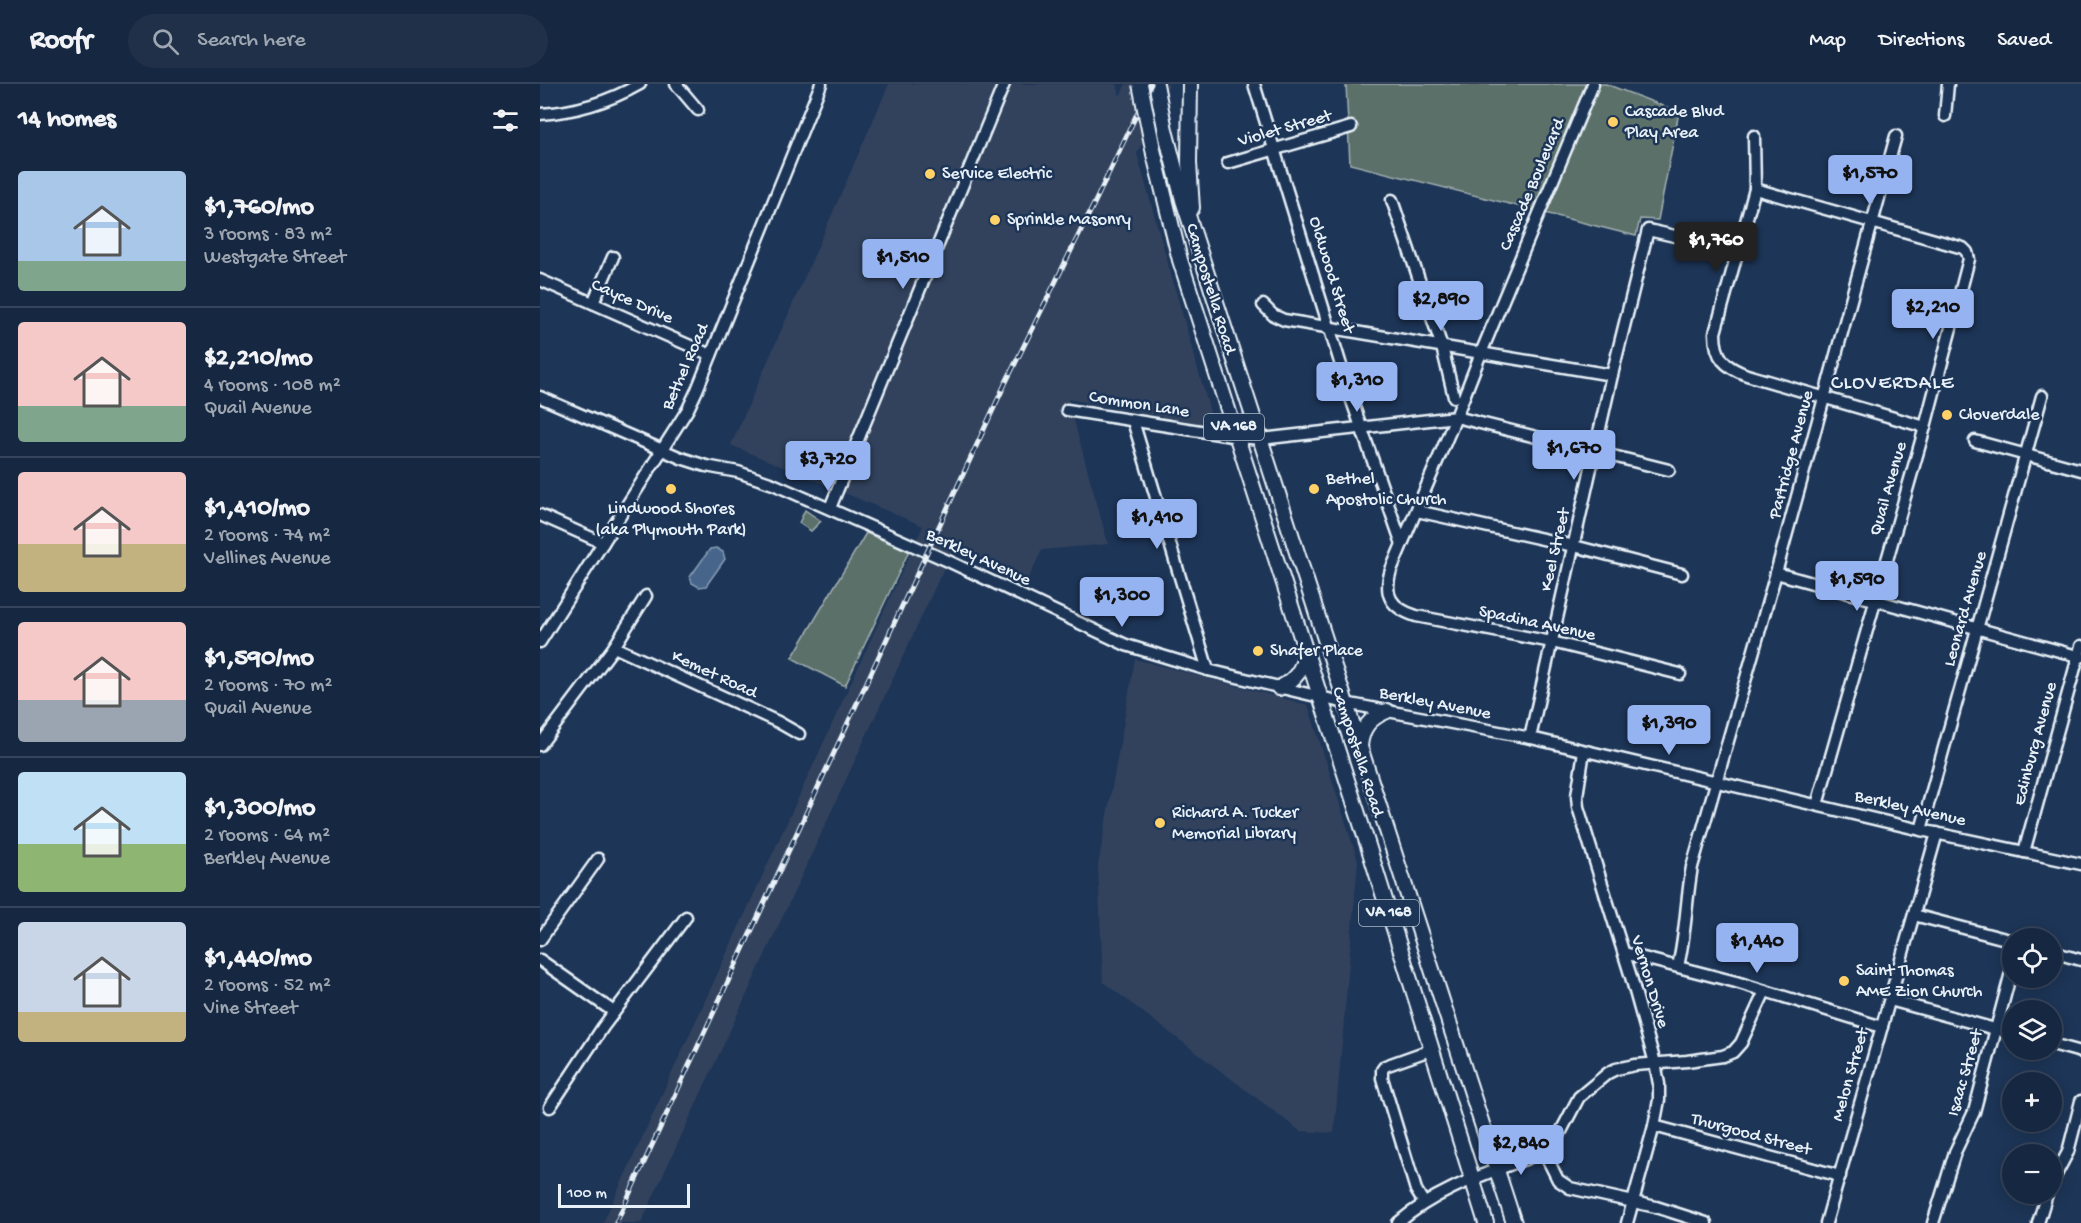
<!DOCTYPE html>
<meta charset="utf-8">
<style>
:root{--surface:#162841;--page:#1f3048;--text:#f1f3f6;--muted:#9ea6b1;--line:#35445a;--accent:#95b2f1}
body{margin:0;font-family:"Gochi Hand",sans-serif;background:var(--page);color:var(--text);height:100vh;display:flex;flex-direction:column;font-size:22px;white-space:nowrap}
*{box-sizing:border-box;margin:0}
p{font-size:20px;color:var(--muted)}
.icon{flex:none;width:33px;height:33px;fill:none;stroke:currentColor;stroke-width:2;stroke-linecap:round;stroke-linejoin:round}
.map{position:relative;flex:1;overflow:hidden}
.side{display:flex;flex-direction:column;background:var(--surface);width:540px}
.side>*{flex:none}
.fabs{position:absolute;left:1462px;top:844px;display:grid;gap:12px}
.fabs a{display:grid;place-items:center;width:60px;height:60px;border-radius:50%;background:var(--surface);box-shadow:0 3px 15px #0003,0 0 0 2px var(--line);font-size:30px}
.scale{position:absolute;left:18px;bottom:15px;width:132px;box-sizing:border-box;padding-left:6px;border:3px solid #e8f1f8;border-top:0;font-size:16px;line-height:21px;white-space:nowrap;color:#e8f1f8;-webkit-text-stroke:4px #1d3557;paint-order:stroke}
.price{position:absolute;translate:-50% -51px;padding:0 14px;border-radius:6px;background:var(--accent);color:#111;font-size:20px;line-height:39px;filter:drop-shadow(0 2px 3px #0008)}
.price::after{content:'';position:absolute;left:50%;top:36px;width:18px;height:14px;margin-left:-9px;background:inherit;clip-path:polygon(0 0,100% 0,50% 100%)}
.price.active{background:#222;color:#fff}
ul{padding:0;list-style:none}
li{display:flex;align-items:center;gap:18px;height:150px;padding:0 18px}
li+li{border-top:2px solid var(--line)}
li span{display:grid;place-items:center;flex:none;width:168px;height:120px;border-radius:6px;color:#555}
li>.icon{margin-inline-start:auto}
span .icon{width:72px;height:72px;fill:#fffc;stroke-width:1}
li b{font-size:26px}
h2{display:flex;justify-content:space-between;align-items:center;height:72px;padding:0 18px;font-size:26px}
header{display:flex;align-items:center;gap:36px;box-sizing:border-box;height:84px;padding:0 30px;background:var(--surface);border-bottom:2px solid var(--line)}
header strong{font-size:28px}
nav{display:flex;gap:33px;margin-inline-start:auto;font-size:21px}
.search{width:420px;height:54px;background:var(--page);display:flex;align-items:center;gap:15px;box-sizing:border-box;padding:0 21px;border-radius:33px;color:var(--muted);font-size:22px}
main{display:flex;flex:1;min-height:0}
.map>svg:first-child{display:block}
.built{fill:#31435d}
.green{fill:#5b6f6a;stroke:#a2b0b1;stroke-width:1.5}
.water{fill:#46658a;stroke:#879db6;stroke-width:1.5}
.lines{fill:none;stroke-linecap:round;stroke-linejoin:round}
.minor-casing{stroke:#e8f1f8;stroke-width:15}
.major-casing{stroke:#e8f1f8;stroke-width:18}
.minor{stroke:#1d3557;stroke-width:10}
.major{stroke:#1d3557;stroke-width:14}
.rail-casing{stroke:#e8f1f8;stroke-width:5}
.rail{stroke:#1d3557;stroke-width:3;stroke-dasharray:9;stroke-linecap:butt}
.major-bridge-casing{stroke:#e8f1f8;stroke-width:18;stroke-linecap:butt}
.major-bridge{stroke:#1d3557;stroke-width:14}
.poi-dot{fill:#ffd166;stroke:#1d3557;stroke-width:2}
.labels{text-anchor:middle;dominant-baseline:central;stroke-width:5;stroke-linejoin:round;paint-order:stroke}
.shield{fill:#1d3557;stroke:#abb9c8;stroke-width:1.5}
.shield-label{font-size:16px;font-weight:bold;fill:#e8f1f8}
.poi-label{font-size:18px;fill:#e8f1f8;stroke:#1d3557;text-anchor:start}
.street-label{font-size:18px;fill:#e8f1f8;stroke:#1d3557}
.neighbourhood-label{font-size:20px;letter-spacing:1.5px;fill:#e8f1f8;stroke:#1d3557}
</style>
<header>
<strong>Roofr</strong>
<div class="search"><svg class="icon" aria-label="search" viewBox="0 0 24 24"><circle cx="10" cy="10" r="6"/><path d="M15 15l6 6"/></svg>Search here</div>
<nav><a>Map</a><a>Directions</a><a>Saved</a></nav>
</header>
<main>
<section class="side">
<h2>14 homes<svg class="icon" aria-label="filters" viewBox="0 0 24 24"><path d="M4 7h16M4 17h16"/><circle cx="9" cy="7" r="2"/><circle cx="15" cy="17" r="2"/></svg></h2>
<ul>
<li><span style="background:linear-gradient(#a9c7e8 75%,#7fa58c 0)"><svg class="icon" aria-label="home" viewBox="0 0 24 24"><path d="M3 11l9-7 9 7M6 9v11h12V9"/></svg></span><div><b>$1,760/mo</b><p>3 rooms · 83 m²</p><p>Westgate Street</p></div></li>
<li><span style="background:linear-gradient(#f6c9c9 70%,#7fa58c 0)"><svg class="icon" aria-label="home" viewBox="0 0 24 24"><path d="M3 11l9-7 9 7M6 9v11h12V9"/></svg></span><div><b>$2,210/mo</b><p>4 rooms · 108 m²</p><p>Quail Avenue</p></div></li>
<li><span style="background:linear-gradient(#f6c9c9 60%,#c2b280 0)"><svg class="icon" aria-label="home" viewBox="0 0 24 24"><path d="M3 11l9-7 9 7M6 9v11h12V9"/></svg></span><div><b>$1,410/mo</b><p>2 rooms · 74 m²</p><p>Vellines Avenue</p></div></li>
<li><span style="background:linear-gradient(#f6c9c9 65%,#9aa5b1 0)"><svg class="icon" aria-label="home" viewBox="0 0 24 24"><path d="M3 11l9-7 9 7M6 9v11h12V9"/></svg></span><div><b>$1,590/mo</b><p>2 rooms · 70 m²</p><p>Quail Avenue</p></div></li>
<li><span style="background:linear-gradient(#bfe0f5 60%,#8fb573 0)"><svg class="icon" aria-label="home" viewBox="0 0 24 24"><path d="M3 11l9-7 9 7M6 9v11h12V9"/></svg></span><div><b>$1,300/mo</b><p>2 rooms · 64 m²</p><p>Berkley Avenue</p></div></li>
<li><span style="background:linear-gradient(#c9d6e8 75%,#c2b280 0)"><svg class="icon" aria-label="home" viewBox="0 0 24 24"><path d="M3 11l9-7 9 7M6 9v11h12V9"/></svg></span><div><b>$1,440/mo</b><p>2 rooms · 52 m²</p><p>Vine Street</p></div></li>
</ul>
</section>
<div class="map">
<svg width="1541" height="1139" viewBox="0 0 1541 1139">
<rect width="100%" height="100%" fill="#1d3557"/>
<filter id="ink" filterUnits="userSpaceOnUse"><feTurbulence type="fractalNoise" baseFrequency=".0167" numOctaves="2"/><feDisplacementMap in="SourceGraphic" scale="12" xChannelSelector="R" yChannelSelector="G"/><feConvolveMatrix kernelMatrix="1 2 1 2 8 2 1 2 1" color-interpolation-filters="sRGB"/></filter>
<g filter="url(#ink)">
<g class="built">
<path d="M349,0H577L580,12L586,0H629L597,70L674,342L528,315L568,460L502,466L486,499L415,460L101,1139H63L383,442L191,361Z"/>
<path d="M595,575L768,621L818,777L794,1049L760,1047L563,898L558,782Z"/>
</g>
<g class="green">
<path d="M806,0H1066L1139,28L1118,136L1100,135L1096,152L810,80Z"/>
<path d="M265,426L281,437L271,447L259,439Z"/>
<path d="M326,449L369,467L305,602L252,574Z"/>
</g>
<path class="water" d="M176,464L183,468L185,475L166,502L159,503L152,499L150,493L170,465Z"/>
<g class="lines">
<g class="minor-casing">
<g id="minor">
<path d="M136,0L158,26"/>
<path d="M714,0L812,317L862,460"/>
<path d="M1053,0L941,269L916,333L851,486C843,511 851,524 876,532L1012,558L1140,590"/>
<path d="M0,30C35,28 70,17 100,0"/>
<path d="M1405,32L1408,0"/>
<path d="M1214,52L1215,105L1175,249C1175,274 1185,283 1207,291L1385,343"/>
<path d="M688,79L811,43"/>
<path d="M1215,105L1423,164L1427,168L1429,175L1385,343L1277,721"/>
<path d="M852,116L902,263L914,313"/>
<path d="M0,196L171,271"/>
<path d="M53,219L73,173"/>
<path d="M723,221L733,231L744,236L1072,291"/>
<path d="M0,313L141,374L166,382L198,388L233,400L408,477L586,561L668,586L805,619L991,654L1381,746L1541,780"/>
<path d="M527,326L698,353L721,355L916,333L1129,386"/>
<path d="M593,337L668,586"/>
<path d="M1435,357L1541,386"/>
<path d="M290,424L464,0"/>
<path d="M877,427L1034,462L1142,490"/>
<path d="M0,431L63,459"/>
<path d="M1236,489L1541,573"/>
<path d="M0,558L148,325L157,306L281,0"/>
<path d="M74,563L238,638L259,650"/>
<path d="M990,654L1072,291L1108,146L1197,166"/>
<path d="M0,661L74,563L106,512"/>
<path d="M1044,667L1037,712L1038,723L1091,893L1115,979L1119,1000V1016L1114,1042L1087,1139"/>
<path d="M1381,746L1502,312"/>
<path d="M1484,768L1541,562"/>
<path d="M1374,831L1473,857"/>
<path d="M0,856L58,775"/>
<path d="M1512,868L1541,876"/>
<path d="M1084,869L1196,898L1342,943"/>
<path d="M0,876L74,928"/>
<path d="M1138,882C1146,849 1146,816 1152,783L1236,489L1356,52"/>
<path d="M1350,916L1473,950"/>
<path d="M1512,960L1541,968"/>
<path d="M10,1023L63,943L146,833"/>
<path d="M1114,1042L1300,1092"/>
<path d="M1007,1074L1039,1013L1068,989L1076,985L1095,981L1147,977L1183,972L1193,968L1201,959L1225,907"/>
<path d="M1007,1074L1018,1096L1030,1104L1116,1123L1166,1139"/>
<path d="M1512,1098L1528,1068L1541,1017"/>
<path d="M884,1119L876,1106L842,994V986L845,982L890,966"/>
<path d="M858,1139C897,1105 946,1090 993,1072L1002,1071L1007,1074"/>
<path d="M1286,1139L1397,749"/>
<path d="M1393,1139L1415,1068L1434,1028L1473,881"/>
<path d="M1498,1139L1507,1110"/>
</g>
</g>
<g class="major-casing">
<g id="major">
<path d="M616,0L625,46L643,116L974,1139"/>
<path d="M650,0L649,79L652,124"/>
<path d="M614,70L640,176L825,752L946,1139"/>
<path d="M739,604C756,596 763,585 766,567"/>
<path d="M820,662C822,643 830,634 847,627"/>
</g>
</g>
<use href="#minor" class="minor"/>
<use href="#major" class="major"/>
<g class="rail-casing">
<path id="rail" d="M76,1139L465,300L555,118L611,0"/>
</g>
<use href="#rail" class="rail"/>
<g class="major-bridge-casing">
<path id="major-bridge" d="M600,0L614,70"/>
</g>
<use href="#major-bridge" class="major-bridge"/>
</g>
</g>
<g class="poi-dot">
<circle cx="1073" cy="38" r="6"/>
<circle cx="390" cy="90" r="6"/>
<circle cx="455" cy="136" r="6"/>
<circle cx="1407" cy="331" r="6"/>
<circle cx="131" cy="405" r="6"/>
<circle cx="774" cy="405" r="6"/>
<circle cx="718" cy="567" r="6"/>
<circle cx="620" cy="739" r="6"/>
<circle cx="1304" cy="897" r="6"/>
</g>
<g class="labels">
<g class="shield">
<rect x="664" y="330" width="60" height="26" rx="4.5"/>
<rect x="819" y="816" width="60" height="26" rx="4.5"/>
</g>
<g class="shield-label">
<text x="694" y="343">VA 168</text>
<text x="849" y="829">VA 168</text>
</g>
<g class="poi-label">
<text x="1085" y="28">Cascade Blvd<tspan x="1085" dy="21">Play Area</tspan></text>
<text x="402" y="90">Service Electric</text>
<text x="467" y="136">Sprinkle Masonry</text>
<text x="1419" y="331">Cloverdale</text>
<text x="786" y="395">Bethel<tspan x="786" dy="21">Apostolic Church</tspan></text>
<text x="131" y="425" text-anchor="middle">Lindwood Shores<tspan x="131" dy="21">(aka Plymouth Park)</tspan></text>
<text x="730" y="567">Shafer Place</text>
<text x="632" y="729">Richard A. Tucker<tspan x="632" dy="21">Memorial Library</tspan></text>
<text x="1316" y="887">Saint Thomas<tspan x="1316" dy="21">AME Zion Church</tspan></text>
</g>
<g class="street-label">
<text transform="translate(745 45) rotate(-16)">Violet Street</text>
<text transform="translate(993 101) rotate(-67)">Cascade Boulevard</text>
<text transform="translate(791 191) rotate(73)">Oldwood Street</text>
<text transform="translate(670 205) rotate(73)">Campostella Road</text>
<text transform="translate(92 218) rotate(24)">Cayce Drive</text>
<text transform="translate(146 283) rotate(-66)">Bethel Road</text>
<text transform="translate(599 321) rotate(9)">Common Lane</text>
<text transform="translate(1252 371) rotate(-75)">Partridge Avenue</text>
<text transform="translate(1349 405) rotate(-74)">Quail Avenue</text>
<text transform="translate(1016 466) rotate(-77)">Keel Street</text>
<text transform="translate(438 474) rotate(25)">Berkley Avenue</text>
<text transform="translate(1426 525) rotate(-74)">Leonard Avenue</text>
<text transform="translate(997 540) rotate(12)">Spadina Avenue</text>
<text transform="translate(174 591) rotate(25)">Kemet Road</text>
<text transform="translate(895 620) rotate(11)">Berkley Avenue</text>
<text transform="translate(1496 660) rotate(-75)">Edinburg Avenue</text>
<text transform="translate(817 668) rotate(72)">Campostella Road</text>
<text transform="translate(1370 725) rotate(13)">Berkley Avenue</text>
<text transform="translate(1109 898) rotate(73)">Vernon Drive</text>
<text transform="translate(1426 989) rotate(-74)">Isaac Street</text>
<text transform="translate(1311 991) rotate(-74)">Melon Street</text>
<text transform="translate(1211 1051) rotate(15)">Thurgood Street</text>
</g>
<g class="neighbourhood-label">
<text x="1353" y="300">CLOVERDALE</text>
</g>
</g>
</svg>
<div class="fabs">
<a><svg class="icon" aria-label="locate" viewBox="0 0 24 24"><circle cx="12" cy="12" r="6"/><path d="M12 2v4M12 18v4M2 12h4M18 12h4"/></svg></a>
<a><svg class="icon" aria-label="layers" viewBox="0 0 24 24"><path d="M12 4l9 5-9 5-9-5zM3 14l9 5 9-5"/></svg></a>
<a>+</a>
<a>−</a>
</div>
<div class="scale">100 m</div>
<b class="price" style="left:1330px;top:122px">$1,570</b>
<b class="price active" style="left:1176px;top:189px">$1,760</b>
<b class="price" style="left:363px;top:206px">$1,510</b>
<b class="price" style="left:901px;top:248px">$2,890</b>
<b class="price" style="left:1393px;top:256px">$2,210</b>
<b class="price" style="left:817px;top:329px">$1,310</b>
<b class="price" style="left:1034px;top:397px">$1,670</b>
<b class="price" style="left:288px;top:408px">$3,720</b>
<b class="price" style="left:617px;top:466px">$1,410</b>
<b class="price" style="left:1317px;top:528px">$1,590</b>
<b class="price" style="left:582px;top:544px">$1,300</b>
<b class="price" style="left:1129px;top:672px">$1,390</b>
<b class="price" style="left:1217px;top:890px">$1,440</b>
<b class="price" style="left:981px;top:1092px">$2,840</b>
</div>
</main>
